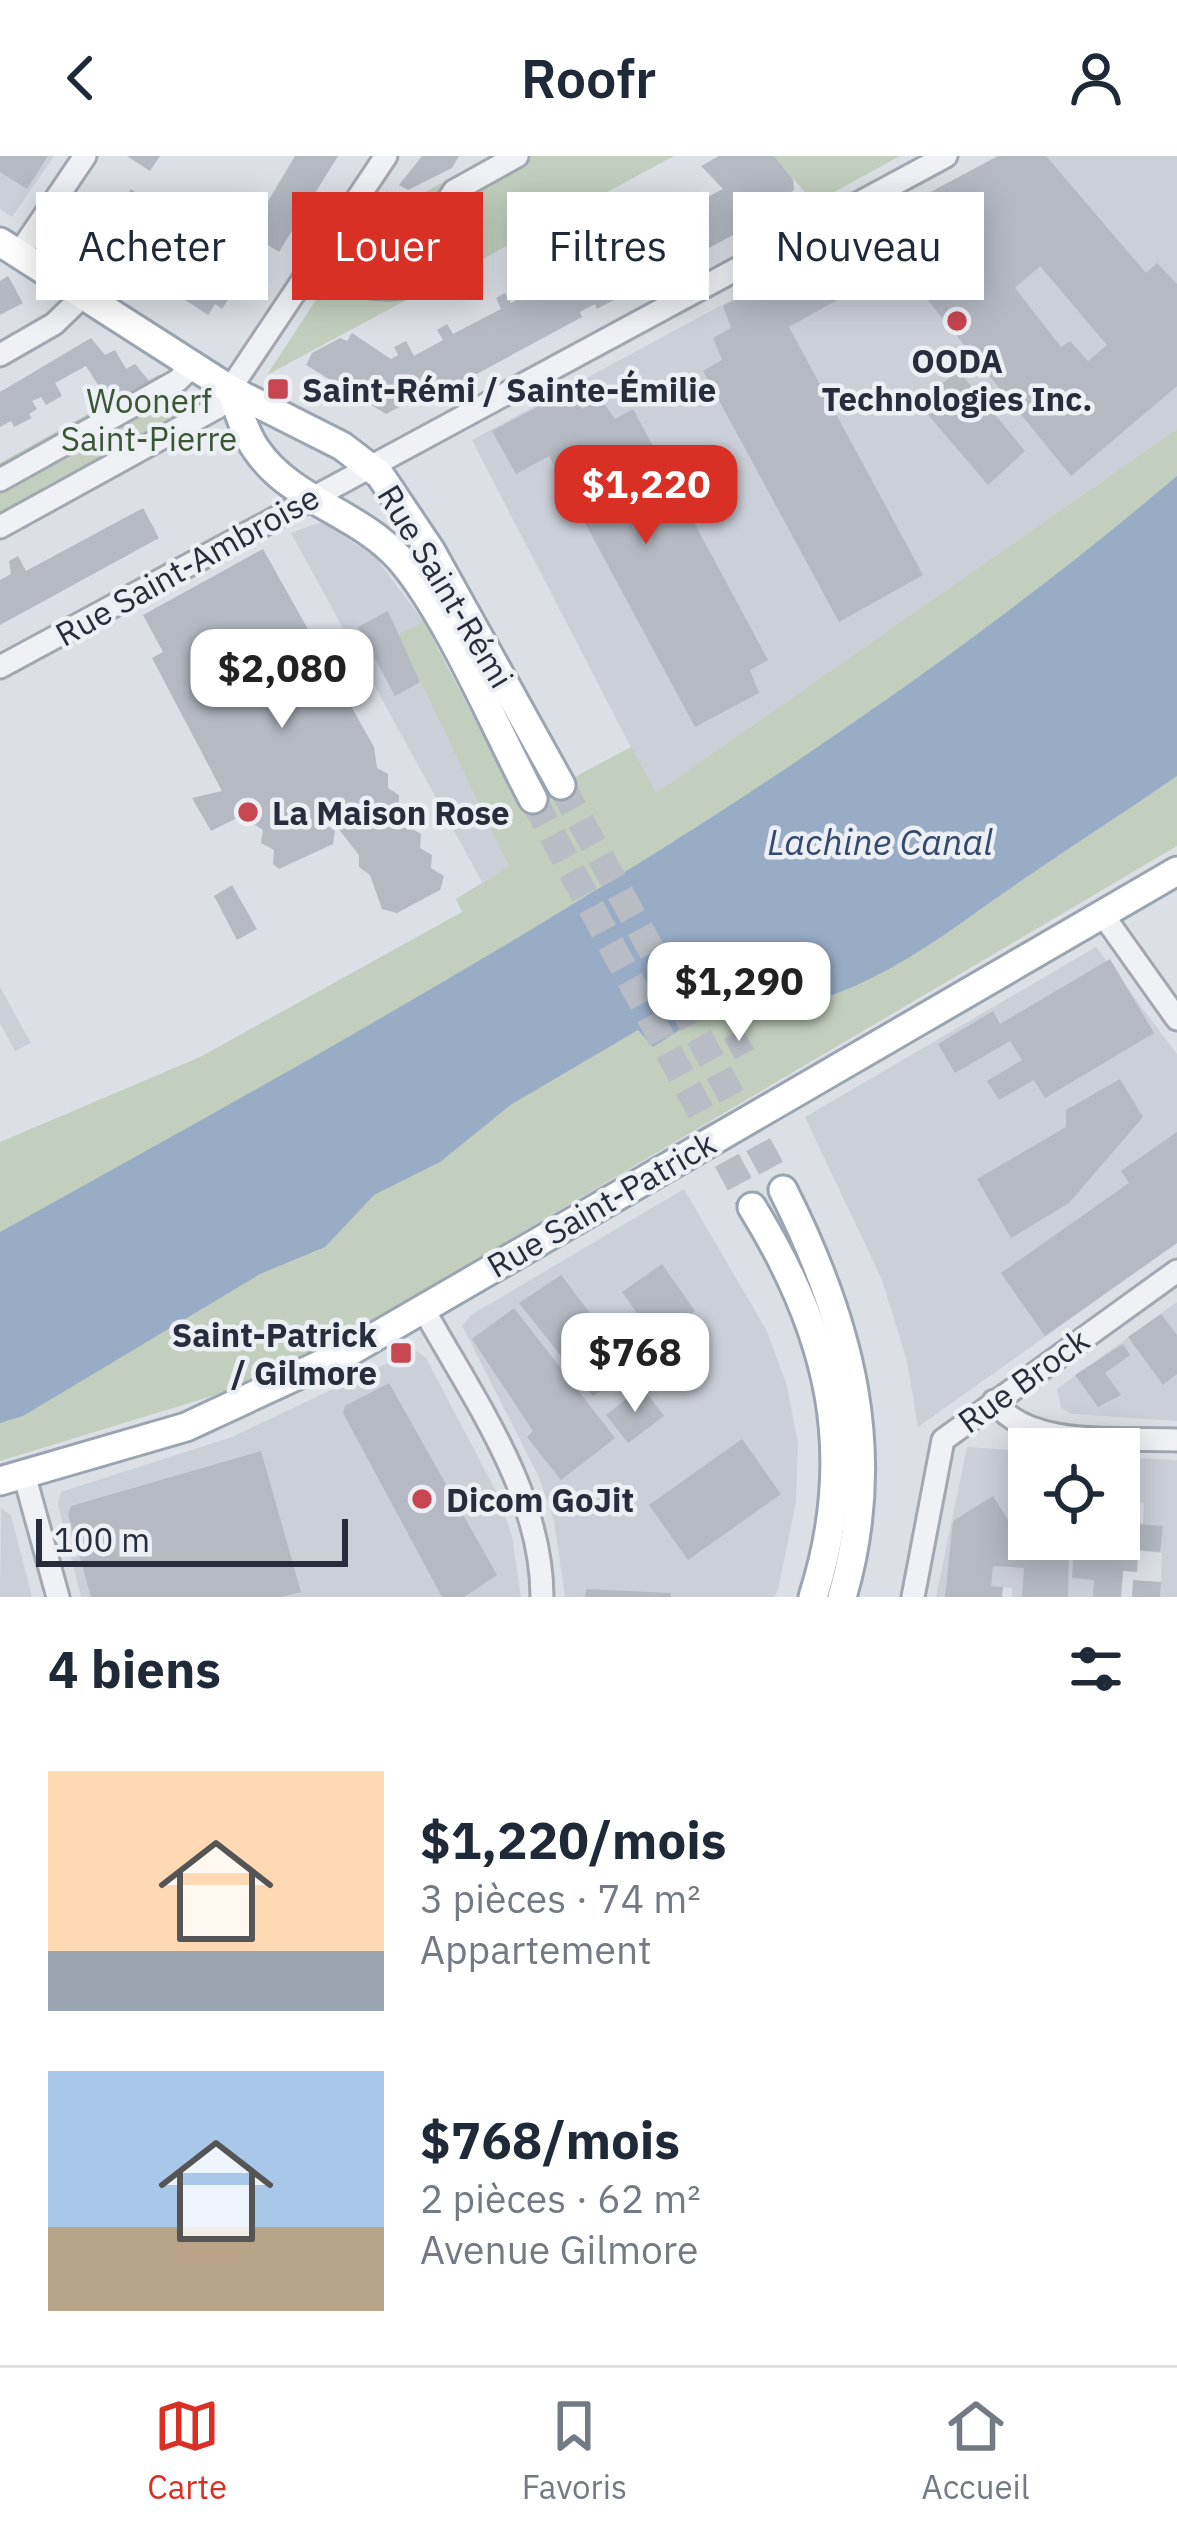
<!DOCTYPE html>
<html lang="fr">
<meta charset="utf-8">
<style>
:root{--surface:#fff;--page:#f6f6f7;--text:#1f2937;--muted:#747a83;--line:#e0e1e3;--accent:#d93025}
body{margin:0;font-family:"IBM Plex Sans",sans-serif;background:var(--page);color:var(--text);height:100vh;display:flex;flex-direction:column;font-size:45px;white-space:nowrap}
*{box-sizing:border-box;margin:0}
p{font-size:39px;color:var(--muted)}
.icon{flex:none;width:66px;height:66px;fill:none;stroke:currentColor;stroke-width:2;stroke-linecap:round;stroke-linejoin:round}
.map{position:relative;height:1441px;overflow:hidden}
.side{display:flex;flex-direction:column;background:var(--surface);flex:1}
.side>*{flex:none}
.guide{position:absolute;left:36px;top:36px;width:1107px;height:108px;display:flex;gap:24px}
.tools{position:absolute;left:1008px;top:1272px;display:grid;gap:24px}
.tools a{display:grid;place-items:center;width:132px;height:132px;border-radius:0px;background:var(--surface);box-shadow:0 6px 30px #0003;font-size:60px}
.scale{position:absolute;left:36px;bottom:30px;width:312px;box-sizing:border-box;padding-left:12px;border:6px solid #272d3c;border-top:0;font-size:33px;line-height:42px;white-space:nowrap;color:#272d3c;-webkit-text-stroke:9px #eceff4;paint-order:stroke}
.price{position:absolute;translate:-50% -102px;padding:0 27px;border-radius:24px;background:#fff;color:#222;font-size:39px;line-height:78px;filter:drop-shadow(0 3px 6px #0008)}
.price::after{content:'';position:absolute;left:50%;top:72px;width:36px;height:27px;margin-left:-18px;background:inherit;clip-path:polygon(0 0,100% 0,50% 100%)}
.price.on{background:var(--accent);color:#fff}
ul{padding:0;list-style:none}
li{display:flex;align-items:center;gap:36px;height:300px;padding:0 48px}
li span{display:grid;place-items:center;flex:none;width:336px;height:240px;border-radius:0px;color:#555}
li>.icon{margin-inline-start:auto}
span .icon{width:144px;height:144px;fill:#fffc;stroke-width:1}
li b{font-size:51px}
h2{display:flex;justify-content:space-between;align-items:center;height:144px;padding:0 48px;font-size:51px}
.pill{padding:0 42px;border-radius:0px;background:var(--surface);box-shadow:0 6px 30px #0003;font-size:42px;line-height:108px}
.pill.on{background:var(--accent);color:#fff}
header{display:flex;justify-content:space-between;align-items:center;height:156px;padding:0 48px;background:var(--surface);font-size:54px;font-weight:600}
.tab-bar{display:flex;justify-content:space-around;align-items:center;height:168px;border-top:3px solid var(--line);background:var(--surface);font-size:33px;color:var(--muted)}
.tab-bar a{display:grid;justify-items:center;gap:6px}
.tab-bar .on{color:var(--accent)}
.map>svg:first-child{display:block}
.built{fill:#cbcfd8}
.green{fill:#c2cfbe}
.water{fill:#98acc5}
.building{fill:#b4b9c2;fill-rule:evenodd}
.lines{fill:none;stroke-linecap:round;stroke-linejoin:round}
.major-tunnel{stroke:#b8bcc4;stroke-width:27;stroke-dasharray:27 14;stroke-linecap:butt}
.minor-casing{stroke:#a2a7b0;stroke-width:27}
.major-casing{stroke:#9ca4b1;stroke-width:33}
.minor{stroke:#eff1f4;stroke-width:21}
.major{stroke:#fff;stroke-width:27}
.poi-dot{fill:#c84552;stroke:#eceff4;stroke-width:4.5}
.labels{text-anchor:middle;dominant-baseline:central;stroke-width:9;stroke-linejoin:round;paint-order:stroke}
.poi-label{font-size:33px;font-weight:bold;fill:#272d3c;stroke:#eceff4;text-anchor:start}
.park-label{font-size:33px;fill:#3a5735;stroke:#eceff4}
.street-label{font-size:33px;fill:#272d3c;stroke:#eceff4}
.water-label{font-size:36px;font-style:italic;fill:#334a6d;stroke:#eceff4}
</style>
<header><svg class="icon" aria-label="back" viewBox="0 0 24 24"><path d="M15 5l-7 7 7 7"/></svg>Roofr<svg class="icon" aria-label="person" viewBox="0 0 24 24"><circle cx="12" cy="8" r="4"/><path d="M4 21q1-7 8-7t8 7"/></svg></header>
<div class="map">
<svg width="1177" height="1441" viewBox="0 0 1177 1441">
<rect width="100%" height="100%" fill="#dce0e6"/>
<g class="built">
<path d="M0,0H54L12,61L0,53Z"/>
<path d="M998,0H1177V273L655,638L472,284Z"/>
<path d="M322,366L375,401L424,466L399,478L510,710L482,726L291,377Z"/>
<path d="M1096,791L1177,898V1087L918,1271L907,1205L882,1124L805,961Z"/>
<path d="M0,831L31,887L15,895L0,867Z"/>
<path d="M684,1033L767,1175L787,1230L798,1288L796,1346L778,1434L774,1441H565L554,1365L539,1321L462,1170L471,1159Z"/>
<path d="M1177,1146V1265L1072,1258L1061,1252L1057,1233Z"/>
<path d="M415,1194L426,1202L498,1339L512,1380L521,1441H81L58,1348L61,1336L232,1281Z"/>
<path d="M967,1291L1029,1295V1383H1119V1358L1124,1367H1143L1144,1347L1134,1345L1137,1302L1177,1304V1441H1160L1162,1397L1125,1394L1121,1441H1012V1432L991,1430L990,1441H936Z"/>
<path d="M1,1352L11,1359L32,1441H0Z"/>
</g>
<g class="green">
<path d="M493,0H674L267,219L387,35L406,46Z"/>
<path d="M774,0H900L814,47Z"/>
<path d="M158,219L210,268L0,382V307Z"/>
<path d="M1177,273V690L344,1181L222,1237L0,1305V986L200,901L462,756L456,743L509,710L398,478L424,466L520,650L631,591L656,637Z"/>
</g>
<path class="water" d="M1177,320V620C1116,662 1053,702 992,745C913,802 818,870 715,851L653,891L638,874L512,948L440,1006L374,1039L325,1091L260,1118L23,1260L0,1267V1076C408,850 820,623 1177,320Z"/>
<g class="building">
<path d="M0,0H48L27,33L0,16Z"/>
<path d="M127,0H160L150,15Z"/>
<path d="M295,0H338L279,96L249,77Z"/>
<path d="M422,0H459L452,12L408,34L399,29Z"/>
<path d="M719,0H774L793,23L794,34L760,57L762,61L741,67L744,73L597,153L595,148L580,156L582,161L436,240L432,234L386,258L306,209L312,197L340,182L347,185L352,177L391,203L398,199L394,191L406,185L414,200L443,184L437,174L447,168L453,178L501,153L496,142L505,137L511,147L560,120L564,127L579,119L576,112L605,97L599,86L609,81L615,91L664,64L658,54L669,49L674,59L723,33L701,10Z"/>
<path d="M998,0H1046L1146,117L1157,107L1177,128V230L1071,320L867,70ZM1040,110L1107,189L1088,205L1070,185L1061,191L1015,132Z"/>
<path d="M131,33L205,91L212,79L245,101L238,112L246,117L222,153L215,148L208,159L176,138L183,127L170,119L159,135L94,89L101,77L94,73L117,37L125,42Z"/>
<path d="M827,94L850,137L789,171L923,419L839,466L703,215L722,204L713,182L731,172L723,150Z"/>
<path d="M8,120L23,147L0,159V125Z"/>
<path d="M91,182L105,199L115,194L126,213L135,208L150,226L110,248L86,210L55,227L62,240L46,249L41,241L32,245L37,253L29,258L32,262L14,271L11,265L0,271V236Z"/>
<path d="M958,214L1025,295L988,329L919,248Z"/>
<path d="M569,234L582,253L601,243L615,263L633,253L768,504L750,514L759,537L695,571L549,300L516,318L492,275Z"/>
<path d="M143,352L159,382L0,469V424L11,418L9,405L18,400L26,415Z"/>
<path d="M263,393L374,591L377,612L388,618V632L399,639V651L410,659L409,671L421,678L420,692L432,699L431,712L444,720L440,734L397,757L382,753L370,719L359,711V699L337,671V659L323,667L335,675L333,688L279,713L273,708L274,694L261,687L263,674L241,660L211,675L192,642L222,635L152,502L163,496L143,459Z"/>
<path d="M388,455L420,526L395,540L358,471Z"/>
<path d="M232,729L257,773L237,784L214,740Z"/>
<path d="M1110,803L1154,877L1045,942L1034,924L999,944L987,925L1022,904L1010,885L955,917L938,888L993,855L1000,868Z"/>
<path d="M742,873L754,893L735,903L724,883Z"/>
<path d="M1120,923L1143,961L1069,1047L1011,1082L977,1023L1066,971V954Z"/>
<path d="M1177,976V1087L1045,1180L1001,1117L1129,1027L1121,1015Z"/>
<path d="M662,1108L695,1155L655,1183L622,1136Z"/>
<path d="M561,1119L631,1211L593,1240L519,1147Z"/>
<path d="M514,1152L615,1282L561,1324L527,1281L533,1275L472,1183Z"/>
<path d="M1161,1158L1177,1179V1218L1163,1229L1128,1181Z"/>
<path d="M1123,1188L1130,1199L1105,1217L1121,1239L1098,1251L1075,1219Z"/>
<path d="M389,1227L497,1419L464,1441H442L343,1257L345,1250Z"/>
<path d="M642,1231L664,1260L628,1287L606,1259Z"/>
<path d="M742,1283L781,1338L688,1404L649,1349Z"/>
<path d="M261,1295L301,1436L281,1441H91L68,1358L71,1350Z"/>
<path d="M1119,1309L1136,1310L1134,1337L1125,1336L1124,1358H1119Z"/>
<path d="M993,1340L1019,1381L1008,1388L1090,1383L1089,1389L1069,1387L1068,1441H1022L1024,1412L993,1410L991,1430L1003,1431L1002,1441H945L953,1365Z"/>
<path d="M1023,1343L1029,1344V1376H1021Z"/>
<path d="M1123,1367L1163,1370L1160,1396L1138,1394L1137,1416L1123,1415L1121,1441H1093L1094,1424L1072,1422L1074,1390L1120,1394Z"/>
<path d="M1133,1424L1161,1426L1160,1441H1132Z"/>
<path d="M586,1433L671,1437V1441H585Z"/>
</g>
<g class="lines">
<g class="major-tunnel">
<path d="M561,629L783,1034"/>
<path d="M533,643L752,1051"/>
</g>
<g class="minor-casing">
<g id="minor">
<path d="M18,99L85,0"/>
<path d="M314,109C353,134 418,149 444,99L448,44L454,35L517,0"/>
<path d="M0,199L54,168L83,140"/>
<path d="M0,324L177,225L193,210"/>
<path d="M0,371L218,251L386,0"/>
<path d="M0,511L946,0"/>
<path d="M1103,759L1177,863"/>
<path d="M423,1152C472,1241 542,1336 542,1441"/>
<path d="M994,1245C1029,1294 1122,1281 1177,1284"/>
<path d="M24,1318L58,1441"/>
<path d="M913,1441L943,1284L1177,1115"/>
</g>
</g>
<g class="major-casing">
<g id="major">
<path d="M0,86L231,234L342,290L380,319L431,395L561,629"/>
<path d="M231,234C238,253 244,276 256,293C291,345 358,356 400,403C448,458 497,576 533,643"/>
<path d="M783,1034C849,1165 885,1295 842,1441"/>
<path d="M752,1051C830,1177 859,1297 813,1441"/>
<path d="M0,1325L186,1271L354,1193L1177,715"/>
</g>
</g>
<use href="#minor" class="minor"/>
<use href="#major" class="major"/>
</g>
<g class="poi-dot">
<circle cx="957" cy="165" r="12"/>
<rect x="266" y="221" width="24" height="24" rx="6"/>
<circle cx="248" cy="656" r="12"/>
<rect x="389" y="1185" width="24" height="24" rx="6"/>
<circle cx="422" cy="1343" r="12"/>
</g>
<g class="labels">
<g class="poi-label">
<text x="957" y="204" text-anchor="middle">OODA<tspan x="957" dy="38">Technologies Inc.</tspan></text>
<text x="302" y="233">Saint-Rémi / Sainte-Émilie</text>
<text x="272" y="656">La Maison Rose</text>
<text x="377" y="1178" text-anchor="end">Saint-Patrick<tspan x="377" dy="38">/ Gilmore</tspan></text>
<text x="446" y="1343">Dicom GoJit</text>
</g>
<g class="park-label">
<text x="149" y="244">Woonerf<tspan x="149" dy="38">Saint-Pierre</tspan></text>
</g>
<g class="street-label">
<text transform="translate(187 409) rotate(-29)">Rue Saint-Ambroise</text>
<text transform="translate(446 430) rotate(59)">Rue Saint-Rémi</text>
<text transform="translate(601 1048) rotate(-30)">Rue Saint-Patrick</text>
<text transform="translate(1023 1224) rotate(-36)">Rue Brock</text>
</g>
<g class="water-label">
<text x="880" y="685">Lachine Canal</text>
</g>
</g>
</svg>
<div class="tools">
<a><svg class="icon" aria-label="locate" viewBox="0 0 24 24"><circle cx="12" cy="12" r="6"/><path d="M12 2v4M12 18v4M2 12h4M18 12h4"/></svg></a>
</div>
<div class="scale">100 m</div>
<b class="price on" style="left:646px;top:391px">$1,220</b>
<b class="price" style="left:282px;top:575px">$2,080</b>
<b class="price" style="left:739px;top:888px">$1,290</b>
<b class="price" style="left:635px;top:1259px">$768</b>
<div class="guide">
<a class="pill">Acheter</a>
<a class="pill on">Louer</a>
<a class="pill">Filtres</a>
<a class="pill">Nouveau</a>
</div>
</div>
<section class="side">
<h2>4 biens<svg class="icon" aria-label="filters" viewBox="0 0 24 24"><path d="M4 7h16M4 17h16"/><circle cx="9" cy="7" r="2"/><circle cx="15" cy="17" r="2"/></svg></h2>
<ul>
<li><span style="background:linear-gradient(#ffd9b3 75%,#9aa5b1 0)"><svg class="icon" aria-label="home" viewBox="0 0 24 24"><path d="M3 11l9-7 9 7M6 9v11h12V9"/></svg></span><div><b>$1,220/mois</b><p>3 pièces · 74 m²</p><p>Appartement</p></div></li>
<li><span style="background:linear-gradient(#a9c7e8 65%,#b9a48a 0)"><svg class="icon" aria-label="home" viewBox="0 0 24 24"><path d="M3 11l9-7 9 7M6 9v11h12V9"/></svg></span><div><b>$768/mois</b><p>2 pièces · 62 m²</p><p>Avenue Gilmore</p></div></li>
</ul>
</section>
<nav class="tab-bar">
<a class="on"><svg class="icon" aria-label="map" viewBox="0 0 24 24"><path d="M3 6l6-2 6 2 6-2v14l-6 2-6-2-6 2zM9 4v14M15 6v14"/></svg>Carte</a>
<a><svg class="icon" aria-label="saved" viewBox="0 0 24 24"><path d="M7 4h10v16l-5-4-5 4z"/></svg>Favoris</a>
<a><svg class="icon" aria-label="home" viewBox="0 0 24 24"><path d="M3 11l9-7 9 7M6 9v11h12V9"/></svg>Accueil</a>
</nav>
